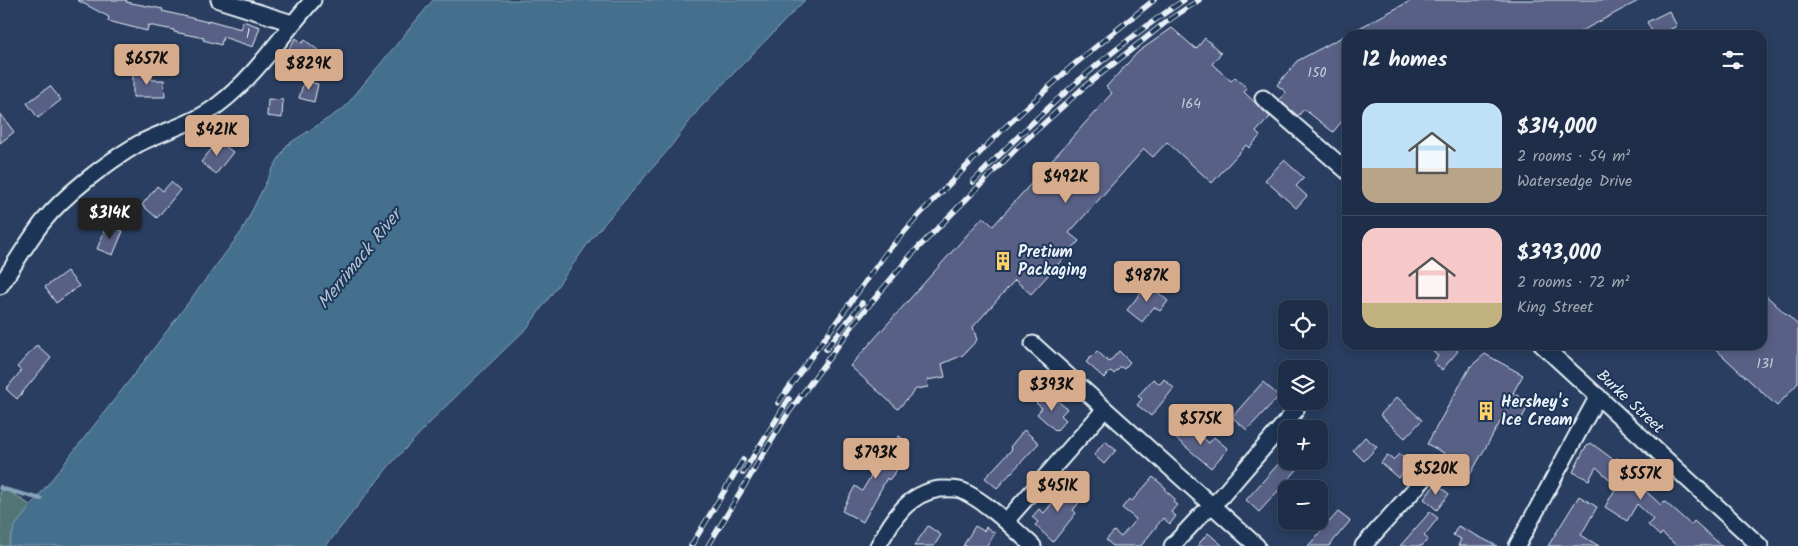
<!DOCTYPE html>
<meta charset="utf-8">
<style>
:root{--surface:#1f2e48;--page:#2c3a52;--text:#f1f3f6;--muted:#a1a8b4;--line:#3c4a60;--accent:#d6ab8b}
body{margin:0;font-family:Kalam,sans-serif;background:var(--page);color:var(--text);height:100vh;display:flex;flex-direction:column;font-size:19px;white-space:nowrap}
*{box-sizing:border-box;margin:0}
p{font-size:16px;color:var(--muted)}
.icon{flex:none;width:28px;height:28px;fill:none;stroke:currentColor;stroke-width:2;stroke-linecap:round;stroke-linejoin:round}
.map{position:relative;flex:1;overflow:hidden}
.details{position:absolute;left:1342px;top:30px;width:425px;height:320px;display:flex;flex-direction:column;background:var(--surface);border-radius:15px;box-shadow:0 2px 8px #0003,0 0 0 1px var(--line)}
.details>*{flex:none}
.buttons{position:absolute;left:1278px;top:300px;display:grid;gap:10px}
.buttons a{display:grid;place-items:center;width:50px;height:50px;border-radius:10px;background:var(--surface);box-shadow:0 2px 8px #0003,0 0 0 1px var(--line);font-size:25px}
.price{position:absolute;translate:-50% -42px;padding:0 11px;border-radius:5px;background:var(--accent);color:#111;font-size:16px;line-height:32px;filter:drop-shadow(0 1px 2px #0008)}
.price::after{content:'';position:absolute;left:50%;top:30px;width:15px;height:11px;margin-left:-8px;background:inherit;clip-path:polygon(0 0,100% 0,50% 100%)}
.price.on{background:#222;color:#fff}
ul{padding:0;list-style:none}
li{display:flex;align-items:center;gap:15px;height:125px;padding:0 20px}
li+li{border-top:1px solid var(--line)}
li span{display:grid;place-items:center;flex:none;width:140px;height:100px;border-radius:15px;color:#555}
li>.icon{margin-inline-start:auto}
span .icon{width:60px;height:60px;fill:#fffc;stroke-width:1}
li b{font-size:21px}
h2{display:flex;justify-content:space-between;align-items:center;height:60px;padding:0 20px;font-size:21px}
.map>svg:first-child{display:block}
.green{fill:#537575;stroke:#9eb3b6}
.water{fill:#456f8d;stroke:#86a3b8}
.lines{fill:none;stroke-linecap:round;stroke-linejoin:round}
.stream{stroke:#86a3b8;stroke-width:4}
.building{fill:#596086;stroke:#e8f1f8}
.minor-casing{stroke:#e8f1f8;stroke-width:19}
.minor{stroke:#1d3557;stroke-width:15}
.rail-casing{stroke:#e8f1f8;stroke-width:5.5}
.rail{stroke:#1d3557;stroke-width:4;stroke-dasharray:11;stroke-linecap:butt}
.labels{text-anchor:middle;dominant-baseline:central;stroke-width:4;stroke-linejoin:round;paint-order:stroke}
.number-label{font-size:14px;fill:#c4cddc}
.poi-label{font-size:16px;font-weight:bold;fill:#e8f1f8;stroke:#1d3557;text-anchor:start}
.street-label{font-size:16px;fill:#e8f1f8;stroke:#1d3557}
.water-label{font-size:18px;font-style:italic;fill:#afc4d3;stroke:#1d3557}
</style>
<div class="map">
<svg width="1798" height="546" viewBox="0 0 1798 546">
<rect width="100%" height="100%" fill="#293e60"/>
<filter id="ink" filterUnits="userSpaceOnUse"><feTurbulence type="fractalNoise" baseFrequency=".02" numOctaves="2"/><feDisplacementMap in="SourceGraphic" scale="10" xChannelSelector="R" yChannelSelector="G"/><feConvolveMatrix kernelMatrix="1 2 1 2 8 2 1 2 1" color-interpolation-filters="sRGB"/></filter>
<g filter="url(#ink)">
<path class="green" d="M0,485L45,515L18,546H0Z"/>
<path class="water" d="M433,0H805L699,109L668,150L592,238L528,327L441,411L389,466L326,546H8L15,526L136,372L242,231L273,168L287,145L344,108Z"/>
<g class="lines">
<path class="stream" d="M0,488L41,499"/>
</g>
<g class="building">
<path d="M77,0H127L126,2L163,9L162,11L208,22V20L241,29L243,21L260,27L253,47L223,37L221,45L203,40L204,38L174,32V30L148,25L147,31L108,21L109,17Z"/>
<path d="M1412,0H1640L1574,35H1348V114L1333,132L1304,109L1298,116L1279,100L1286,92L1277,85L1297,61Z"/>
<path d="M1669,11L1677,26L1659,35H1654L1647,22Z"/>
<path d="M1172,28L1196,49L1205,38L1221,53L1212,64L1231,81L1235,77L1247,88L1244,92L1270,117L1256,132L1260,136L1249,148L1246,145L1212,183L1167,142L1153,157L1144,149L1069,233L1079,241L1031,294L1015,280L973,327L977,340L963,355L942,364L945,377L927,380L928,387L916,389L898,409L850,366L983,217L993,226L1112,93L1106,87L1138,52Z"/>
<path d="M296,38L302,43L305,40L324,55L312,72L291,55L292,53L288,50Z"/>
<path d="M133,72H151L152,80H164L165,97H133Z"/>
<path d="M304,81L318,84L314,102L299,98Z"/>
<path d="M50,86L61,100L38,118L27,103Z"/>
<path d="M268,99L283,100L282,118L267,116Z"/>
<path d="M0,113L14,132L0,143Z"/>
<path d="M218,141L233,152L216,174L201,162Z"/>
<path d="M1284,160L1304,178L1296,186L1307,196L1296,208L1265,180Z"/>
<path d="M171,182L180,190L157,218L142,205L157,186L163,191Z"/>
<path d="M107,224L123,231L113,255L97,249Z"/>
<path d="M67,271L79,286L56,303L45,287Z"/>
<path d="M1148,284L1168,301L1160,311L1154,307L1142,322L1127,310Z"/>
<path d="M1762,292L1798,325V383L1777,406L1711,345H1762Z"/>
<path d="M37,345L51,358L17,399L6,389L21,371L17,367Z"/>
<path d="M1425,345H1450L1458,351L1442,370L1433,362L1438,356Z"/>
<path d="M1097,351L1109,362L1119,351L1130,362L1124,369L1121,367L1114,374L1111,371L1104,378L1086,362Z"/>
<path d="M1485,354L1523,375L1513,393L1530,403L1517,427L1502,419L1467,480L1438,463L1444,453L1427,444L1470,367Z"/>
<path d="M1153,379L1160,384L1164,379L1174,388L1151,416L1137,405L1142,399L1138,396Z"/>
<path d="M1263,382L1279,396L1247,430L1232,417Z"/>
<path d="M1043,396L1048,400L1052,396L1067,409L1061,415L1066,420L1056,431L1037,414L1042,408L1036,403Z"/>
<path d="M1397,397L1422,420L1405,438L1380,415Z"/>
<path d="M1186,424L1209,443L1214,437L1228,449L1211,468L1174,437Z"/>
<path d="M1024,430L1039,443L997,488L985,478L1012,449L1010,447Z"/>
<path d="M899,436L911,445L900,460L903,462L889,480L887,478L863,522L842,511L855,486L862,491L880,461L874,457L882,447L888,451Z"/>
<path d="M1365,437L1377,447L1364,461L1353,450Z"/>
<path d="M1105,441L1116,450L1104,464L1094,455Z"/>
<path d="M1591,443L1614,460L1617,458L1630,469L1626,473L1661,505L1664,501L1691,525L1694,521L1722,546H1677L1662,533L1660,536L1648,525L1653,519L1637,504L1627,521L1605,507L1617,486L1596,467L1589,480L1573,472L1585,448Z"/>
<path d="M1399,454L1411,463L1398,478L1381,463L1387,455L1393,460Z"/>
<path d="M1281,461H1305L1259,512L1246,500Z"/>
<path d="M1153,477L1166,488L1165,490L1175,499L1173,502L1177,505L1171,512L1176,516L1170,524L1163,518L1141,546H1113L1106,540L1114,531L1121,537L1136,519L1122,508L1129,499L1132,501Z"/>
<path d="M1436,483L1449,494L1437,510L1424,499Z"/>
<path d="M1068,484L1083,498L1073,510L1076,513L1053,542L1035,525L1038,522L1032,517L1039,509L1044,513Z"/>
<path d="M1579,496L1597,507L1581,535L1599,546H1548Z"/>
<path d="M1338,512L1350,521L1329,546H1308Z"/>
<path d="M1430,512L1438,518L1424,536L1428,539L1422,546H1400Z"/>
<path d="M928,526L941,535L934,546H914Z"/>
<path d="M975,526L984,531L986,527L995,533L987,546H963Z"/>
<path d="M1458,526L1497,546H1458L1461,539L1453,535Z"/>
<path d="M1208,533L1223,546H1197Z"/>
</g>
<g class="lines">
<g class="minor-casing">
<g id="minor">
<path d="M219,0L292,23"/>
<path d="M1263,98L1348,172"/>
<path d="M0,286C14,265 27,243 42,223C65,194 106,163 138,144C165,130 196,123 219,104C256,76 282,34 313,0"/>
<path d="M1033,344L1257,546"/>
<path d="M1542,345L1760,546"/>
<path d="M1006,521L1105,409"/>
<path d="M878,546C892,520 908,493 940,489C947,489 957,488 963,491C989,504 1011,526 1033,546"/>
<path d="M1172,546L1200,516L1221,497L1296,410"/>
<path d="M1363,546L1424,479"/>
<path d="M1517,546L1598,396"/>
</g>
</g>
<use href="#minor" class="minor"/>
<g class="rail-casing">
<g id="rail">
<path d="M973,182C1037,115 1107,51 1184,0"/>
<path d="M826,349L862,303"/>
<path d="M778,403L886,253L920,214L1001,131L1071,67L1154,0"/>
<path d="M743,473L789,399"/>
<path d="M691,546L743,460"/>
<path d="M708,546L787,415L856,321L912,254L1017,148L1084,87L1166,22L1199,0"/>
</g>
</g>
<use href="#rail" class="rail"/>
</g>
</g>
<defs>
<g id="building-bare" transform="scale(1.5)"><path d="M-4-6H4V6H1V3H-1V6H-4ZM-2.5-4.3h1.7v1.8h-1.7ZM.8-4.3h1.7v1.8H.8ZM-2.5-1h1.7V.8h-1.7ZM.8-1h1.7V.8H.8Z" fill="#ffd166" stroke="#1d3557" stroke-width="2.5" paint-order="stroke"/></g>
</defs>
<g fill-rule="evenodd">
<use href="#building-bare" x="1003" y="261"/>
<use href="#building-bare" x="1486" y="411"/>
</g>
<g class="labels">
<g class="number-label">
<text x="248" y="34">1</text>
<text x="1317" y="73">150</text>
<text x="1191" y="104">164</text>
<text x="1765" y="364">131</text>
</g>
<g class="poi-label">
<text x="1018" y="252">Pretium<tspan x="1018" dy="18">Packaging</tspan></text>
<text x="1501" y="402">Hershey's<tspan x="1501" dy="18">Ice Cream</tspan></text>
</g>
<g class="street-label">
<text transform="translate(1630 402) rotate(43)">Burke Street</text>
</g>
<g class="water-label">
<text transform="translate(360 260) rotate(-51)">Merrimack River</text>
</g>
</g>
</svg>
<div class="buttons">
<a><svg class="icon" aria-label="locate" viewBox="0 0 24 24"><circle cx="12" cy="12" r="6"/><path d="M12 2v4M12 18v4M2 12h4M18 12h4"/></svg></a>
<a><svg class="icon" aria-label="layers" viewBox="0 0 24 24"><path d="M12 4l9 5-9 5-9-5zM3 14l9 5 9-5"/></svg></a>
<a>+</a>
<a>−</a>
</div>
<b class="price" style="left:147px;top:86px">$657K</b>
<b class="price" style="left:309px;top:91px">$829K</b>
<b class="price" style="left:217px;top:157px">$421K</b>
<b class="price" style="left:1066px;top:204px">$492K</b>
<b class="price on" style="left:110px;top:240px">$314K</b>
<b class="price" style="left:1147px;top:303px">$987K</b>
<b class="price" style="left:1052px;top:412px">$393K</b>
<b class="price" style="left:1201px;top:446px">$575K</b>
<b class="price" style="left:876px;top:480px">$793K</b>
<b class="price" style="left:1436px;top:496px">$520K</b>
<b class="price" style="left:1641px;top:501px">$557K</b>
<b class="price" style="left:1058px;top:513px">$451K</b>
<section class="details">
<h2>12 homes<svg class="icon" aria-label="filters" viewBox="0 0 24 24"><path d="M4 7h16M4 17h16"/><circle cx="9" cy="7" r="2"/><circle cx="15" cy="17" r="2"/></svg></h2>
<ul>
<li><span style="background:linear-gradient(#bfe0f5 65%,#b9a48a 0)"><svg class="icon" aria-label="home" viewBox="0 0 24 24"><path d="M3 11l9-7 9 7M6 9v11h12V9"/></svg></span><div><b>$314,000</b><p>2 rooms · 54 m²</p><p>Watersedge Drive</p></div></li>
<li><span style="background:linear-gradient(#f6c9c9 75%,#c2b280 0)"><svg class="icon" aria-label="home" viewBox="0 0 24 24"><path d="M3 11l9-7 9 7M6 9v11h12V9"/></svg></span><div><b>$393,000</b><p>2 rooms · 72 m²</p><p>King Street</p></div></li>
</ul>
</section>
</div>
